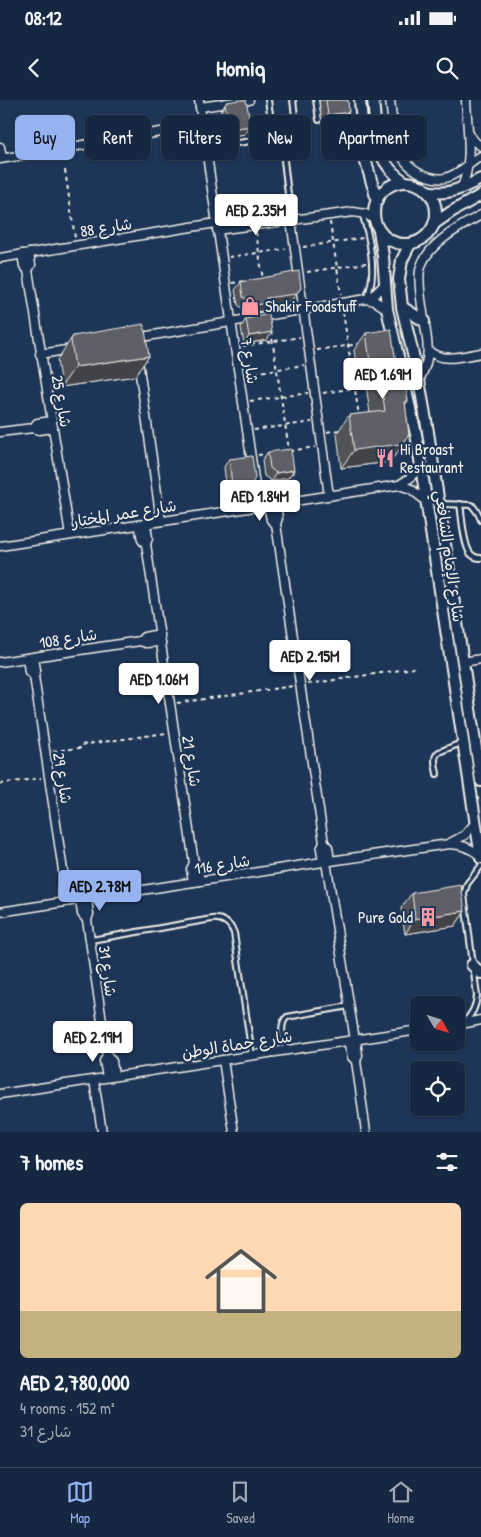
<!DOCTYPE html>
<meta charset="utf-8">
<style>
:root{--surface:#162841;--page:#1f3048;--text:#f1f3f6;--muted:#9ea6b1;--line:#35445a;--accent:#95b2f1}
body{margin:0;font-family:"Patrick Hand","Playpen Sans Arabic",sans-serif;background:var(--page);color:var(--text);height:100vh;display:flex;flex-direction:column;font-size:19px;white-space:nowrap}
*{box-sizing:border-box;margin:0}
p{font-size:16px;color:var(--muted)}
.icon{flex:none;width:28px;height:28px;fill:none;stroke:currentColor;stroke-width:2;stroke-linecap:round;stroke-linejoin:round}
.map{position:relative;height:1032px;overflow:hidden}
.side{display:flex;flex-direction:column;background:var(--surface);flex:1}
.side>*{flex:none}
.guide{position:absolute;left:15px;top:15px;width:451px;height:45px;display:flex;gap:10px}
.needle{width:32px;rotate:129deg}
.controls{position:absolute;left:410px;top:896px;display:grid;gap:10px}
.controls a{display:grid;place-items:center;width:55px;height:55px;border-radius:8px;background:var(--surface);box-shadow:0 1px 4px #0004,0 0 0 1px var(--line);font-size:25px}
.price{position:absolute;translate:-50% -42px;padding:0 11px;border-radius:5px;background:#fff;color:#222;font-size:16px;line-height:32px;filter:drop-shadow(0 1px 2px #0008)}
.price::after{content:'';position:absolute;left:50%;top:30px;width:15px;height:11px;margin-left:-8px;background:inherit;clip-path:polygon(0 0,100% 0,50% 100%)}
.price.selected{background:var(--accent);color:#111}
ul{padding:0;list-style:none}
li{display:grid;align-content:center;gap:10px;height:265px;padding:0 20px}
li span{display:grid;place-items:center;height:155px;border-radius:8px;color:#555}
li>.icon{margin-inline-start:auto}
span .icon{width:90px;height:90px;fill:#fffc;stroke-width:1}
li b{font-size:21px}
h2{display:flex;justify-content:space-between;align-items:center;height:60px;padding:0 20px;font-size:21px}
.pill{padding:0 18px;border-radius:8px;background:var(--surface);box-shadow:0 1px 4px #0004,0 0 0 1px var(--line);font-size:18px;line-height:45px}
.pill.selected{background:var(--accent);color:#111}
.status{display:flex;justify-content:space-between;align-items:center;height:35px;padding:0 25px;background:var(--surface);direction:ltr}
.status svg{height:14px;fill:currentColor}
header{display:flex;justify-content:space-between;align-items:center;height:65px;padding:0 20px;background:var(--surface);font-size:22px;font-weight:700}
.tabs{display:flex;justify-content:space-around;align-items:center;height:70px;border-top:1px solid var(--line);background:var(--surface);font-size:14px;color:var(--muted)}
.tabs a{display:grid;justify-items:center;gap:2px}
.tabs .selected{color:var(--accent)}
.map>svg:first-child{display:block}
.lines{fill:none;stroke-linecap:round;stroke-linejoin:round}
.service-casing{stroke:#f4f1e8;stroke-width:8}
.minor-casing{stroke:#f4f1e8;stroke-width:11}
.tertiary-casing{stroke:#f4f1e8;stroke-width:14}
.path{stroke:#f4f1e8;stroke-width:2;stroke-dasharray:4 4;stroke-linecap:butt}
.service{stroke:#1d3557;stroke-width:4}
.minor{stroke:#1d3557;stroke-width:8}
.tertiary{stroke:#1d3557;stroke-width:10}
.wall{fill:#515259;stroke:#f4f1e8}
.shaded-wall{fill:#424249;stroke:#f4f1e8}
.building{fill:#5e5f68;stroke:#f4f1e8}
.labels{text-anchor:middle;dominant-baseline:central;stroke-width:4.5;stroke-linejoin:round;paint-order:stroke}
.street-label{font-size:16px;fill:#f4f1e8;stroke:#1d3557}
.poi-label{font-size:16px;fill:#f4f1e8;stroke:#1d3557;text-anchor:start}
</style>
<div class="status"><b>08:12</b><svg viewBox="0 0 49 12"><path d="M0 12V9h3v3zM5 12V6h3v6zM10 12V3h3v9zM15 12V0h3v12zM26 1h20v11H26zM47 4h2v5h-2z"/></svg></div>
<header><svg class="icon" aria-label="back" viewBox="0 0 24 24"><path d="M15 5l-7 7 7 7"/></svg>Homiq<svg class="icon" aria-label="search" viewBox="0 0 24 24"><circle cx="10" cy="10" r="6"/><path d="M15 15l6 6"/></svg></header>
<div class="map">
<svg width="481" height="1032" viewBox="0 0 481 1032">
<rect width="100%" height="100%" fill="#1d3557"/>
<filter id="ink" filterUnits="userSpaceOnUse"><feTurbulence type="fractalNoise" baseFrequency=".02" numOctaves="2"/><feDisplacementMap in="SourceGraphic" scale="10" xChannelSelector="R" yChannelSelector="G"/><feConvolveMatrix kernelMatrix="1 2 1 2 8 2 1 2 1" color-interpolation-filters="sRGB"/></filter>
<g filter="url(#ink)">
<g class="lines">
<g class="service-casing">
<g id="service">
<path d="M268,0L272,27"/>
<path d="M293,0L296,24"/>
<path d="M316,0L319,20"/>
<path d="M206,48L276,37L280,38L282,43L291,120"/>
<path d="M362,113C369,134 378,176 367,196"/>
<path d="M441,404L472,405L478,413L481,420"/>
<path d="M460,404C462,416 463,443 470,453C473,457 477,458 481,458"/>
<path d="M437,674C436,666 432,657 439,652L461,643"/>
<path d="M91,840L212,819C222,818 230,823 234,833L252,955"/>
<path d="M465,921C473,914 476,906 477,896L464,794L467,784L481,766"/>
<path d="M286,950C284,940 278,925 287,917L349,906"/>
</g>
</g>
<g class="minor-casing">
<g id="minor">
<path d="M199,0L258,406"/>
<path d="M390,0C394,30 391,59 422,74C429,77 437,80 445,78C458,75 470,63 481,56"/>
<path d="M200,7L249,0"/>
<path d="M469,34L475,42L481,46"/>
<path d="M0,47L2,58"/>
<path d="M0,59L202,25"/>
<path d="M461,89C474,60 467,30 466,0"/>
<path d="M291,120L329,396"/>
<path d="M217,130L353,112L366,114L375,120"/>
<path d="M29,153L31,165L28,170L70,435"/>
<path d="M22,154L24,166L28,170"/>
<path d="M0,158L216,123"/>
<path d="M366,199L375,201L387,209"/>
<path d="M136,238L366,199L375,194L385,184"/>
<path d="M429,251C443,263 463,256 481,253"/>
<path d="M40,254L73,249"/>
<path d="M138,260L161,421"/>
<path d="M419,280C429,262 429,251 426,232C424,216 417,185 420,170C425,145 461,126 481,115"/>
<path d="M33,328L37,323L52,321"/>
<path d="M0,332L33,328L39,330L53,328"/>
<path d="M399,385L411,389L427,402"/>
<path d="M276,404L278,418L276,424L324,743L321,749L323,762"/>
<path d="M268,405L271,420L276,424"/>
<path d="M146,424L148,438L146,444L194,763L191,769L193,782"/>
<path d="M139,425L142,440L146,444"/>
<path d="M0,446L399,385L410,378L421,365"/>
<path d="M140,541L146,543L161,542"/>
<path d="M34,557L36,570L34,576L65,784L62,789L64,802"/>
<path d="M27,558L29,572L34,576"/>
<path d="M0,562L140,541L144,537L160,534"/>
<path d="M463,562L481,559"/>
<path d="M324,743L328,747L330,761"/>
<path d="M450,743L465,735L476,722"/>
<path d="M326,762L355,940"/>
<path d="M194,763L198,767L200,781"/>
<path d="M65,784L69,788L71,801"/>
<path d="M87,799L89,814L87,820L107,955L104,961L107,977"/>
<path d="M80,800L82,814L87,820"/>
<path d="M0,812L323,762L449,744C461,744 471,748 481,756"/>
<path d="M456,925L481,920"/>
<path d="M356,940L358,955L356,961L366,1032"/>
<path d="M348,941L352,957L356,961"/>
<path d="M107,955L112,961L114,976"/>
<path d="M223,960L234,1032"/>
<path d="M94,980L102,1032"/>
<path d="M0,994L419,930"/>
</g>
</g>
<g class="tertiary-casing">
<g id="tertiary">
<path d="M360,0L365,59L377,100"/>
<path d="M373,0C377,35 373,61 405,82"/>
<path d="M377,40L393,20"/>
<circle cx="405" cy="113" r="31"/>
<path d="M427,91C448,96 463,88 481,79"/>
<path d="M434,124L451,112L481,95"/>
<path d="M379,130L383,156L387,209L416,334L481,758"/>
<path d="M410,144L402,160L399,179L402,207L419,280L428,332L481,681"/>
<path d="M402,207L424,221"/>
<path d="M472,865L481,873"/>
</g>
</g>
<g class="path">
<path d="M65,70L75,138"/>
<path d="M330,122L341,194"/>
<path d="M256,132L263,180"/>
<path d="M303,147L363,138"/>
<path d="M229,157L286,149"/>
<path d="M307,172L366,163"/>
<path d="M232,183L245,181"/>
<path d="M343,212L359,316"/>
<path d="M271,231L289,350"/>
<path d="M243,246L300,237"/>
<path d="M317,250L360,244"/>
<path d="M247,274L304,265"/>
<path d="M323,293L368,286"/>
<path d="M250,301L308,293"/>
<path d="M254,330L312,322"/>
<path d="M327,332L339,330"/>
<path d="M290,351L315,347"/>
<path d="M258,355L268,354"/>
<path d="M292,370L296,392"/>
<path d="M308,584L414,568"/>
<path d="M177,603L293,586"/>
<path d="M53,651L80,648V645L167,633"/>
<path d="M0,684L41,678"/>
</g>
<use href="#service" class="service"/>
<use href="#minor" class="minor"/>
<use href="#tertiary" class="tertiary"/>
</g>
<g class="wall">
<path d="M319,0H348L344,20L322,23Z"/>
<path d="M227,2L245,34L224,37L220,12Z"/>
<path d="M241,182L301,188L290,202L265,206L262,211L249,213L238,205L235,190Z"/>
<path d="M246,219L267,240L244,244L241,227Z"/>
<path d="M366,233L397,269L408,301L405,305L409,335L397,353L389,362L341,368L337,333L349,315L370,313L365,278L358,279L354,250Z"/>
<path d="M73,236L149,256L135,276L61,287L57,260Z"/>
<path d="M268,352L294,370L288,378L271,381L264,376L262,360Z"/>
<path d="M229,359L242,400L228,401L224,367Z"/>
<path d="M412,793L465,811L455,826L405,834L401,808Z"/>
</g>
<g class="shaded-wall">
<path d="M349,12L344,20L322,23L328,15Z"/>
<path d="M251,26L245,34L224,37L230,29Z"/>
<path d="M301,188L290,202L265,206L262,211L249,213L255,205L266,198Z"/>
<path d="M272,232L267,240L244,244L249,236Z"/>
<path d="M149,256L135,276L61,287L75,267Z"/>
<path d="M378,261L365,278L358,279L370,262Z"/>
<path d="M409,335L397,353L389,362L341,368L354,350Z"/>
<path d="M294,370L288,378L271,381L276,373Z"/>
<path d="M248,392L242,400L228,401L233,393Z"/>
<path d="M465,811L455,826L405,834L415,819Z"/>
</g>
<g class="building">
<path d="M239,0H246L251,26L230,29L225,4L227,2Z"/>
<path d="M326,0H348L349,12L328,15Z"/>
<path d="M299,171L301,188L296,194L266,198L267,203L255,205L243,197L241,182Z"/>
<path d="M269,214L272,232L249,236L246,219Z"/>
<path d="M144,224L149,256L75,267L71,240L73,236Z"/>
<path d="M391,229L397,269L403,268L408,301L405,302L409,335L401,344L354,350L349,315L385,311L378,261L370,262L366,233Z"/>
<path d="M291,349L294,370L276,373L270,368L268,352Z"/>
<path d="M252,356L255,378L248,392L233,393L229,359Z"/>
<path d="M461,785L465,811L415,819L412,793Z"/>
</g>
</g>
<defs>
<g id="shop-bare" transform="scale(1.5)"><path d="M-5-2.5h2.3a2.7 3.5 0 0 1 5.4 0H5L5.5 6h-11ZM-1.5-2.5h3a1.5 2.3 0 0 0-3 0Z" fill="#ff9aa2" stroke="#1d3557" stroke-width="2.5" paint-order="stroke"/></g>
<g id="restaurant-bare" transform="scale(1.5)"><path d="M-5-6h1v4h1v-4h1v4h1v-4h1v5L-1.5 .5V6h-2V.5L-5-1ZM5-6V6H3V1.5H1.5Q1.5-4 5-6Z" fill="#ff9aa2" stroke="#1d3557" stroke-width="2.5" paint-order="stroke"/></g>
<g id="building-bare" transform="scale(1.5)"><path d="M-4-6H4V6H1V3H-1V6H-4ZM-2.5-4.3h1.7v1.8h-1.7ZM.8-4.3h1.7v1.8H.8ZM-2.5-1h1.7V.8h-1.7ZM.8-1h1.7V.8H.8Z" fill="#ff9aa2" stroke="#1d3557" stroke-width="2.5" paint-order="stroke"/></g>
</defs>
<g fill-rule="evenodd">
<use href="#shop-bare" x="250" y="206"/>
<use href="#restaurant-bare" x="385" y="358"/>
<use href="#building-bare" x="428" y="817"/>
</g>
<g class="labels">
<g class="street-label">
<text transform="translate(106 127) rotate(-9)">شارع 88</text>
<text transform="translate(250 261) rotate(81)">شارع 7</text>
<text transform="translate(62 301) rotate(80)">شارع 25</text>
<text transform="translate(124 413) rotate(-9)">شارع عمر المختار</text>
<text transform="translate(450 456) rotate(82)">شارع الإمام الشافعي</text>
<text transform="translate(68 538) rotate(-9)">شارع 108</text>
<text transform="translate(192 661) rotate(81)">شارع 21</text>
<text transform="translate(63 678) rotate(81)">شارع 29</text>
<text transform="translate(222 764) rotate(-9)">شارع 116</text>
<text transform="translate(108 871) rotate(82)">شارع 31</text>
<text transform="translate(237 944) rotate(-9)">شارع حماة الوطن</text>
</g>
<g class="poi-label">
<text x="265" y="206">Shakir Foodstuff</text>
<text x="400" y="349">Hi Broast<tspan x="400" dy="18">Restaurant</tspan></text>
<text x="413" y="817" text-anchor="end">Pure Gold</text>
</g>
</g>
</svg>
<div class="controls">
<a><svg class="needle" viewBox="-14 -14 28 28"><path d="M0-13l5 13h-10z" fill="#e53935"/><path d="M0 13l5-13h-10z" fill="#9ea6b1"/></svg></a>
<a><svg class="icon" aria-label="locate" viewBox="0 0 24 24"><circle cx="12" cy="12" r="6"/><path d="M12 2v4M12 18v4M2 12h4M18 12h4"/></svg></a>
</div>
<b class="price" style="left:256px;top:136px">AED 2.35M</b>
<b class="price" style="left:383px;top:300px">AED 1.69M</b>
<b class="price" style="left:260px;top:422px">AED 1.84M</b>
<b class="price" style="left:310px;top:582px">AED 2.15M</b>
<b class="price" style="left:159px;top:605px">AED 1.06M</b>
<b class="price selected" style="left:100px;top:812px">AED 2.78M</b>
<b class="price" style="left:93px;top:963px">AED 2.19M</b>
<div class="guide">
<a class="pill selected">Buy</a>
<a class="pill">Rent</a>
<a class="pill">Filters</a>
<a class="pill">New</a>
<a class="pill">Apartment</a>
</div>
</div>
<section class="side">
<h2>7 homes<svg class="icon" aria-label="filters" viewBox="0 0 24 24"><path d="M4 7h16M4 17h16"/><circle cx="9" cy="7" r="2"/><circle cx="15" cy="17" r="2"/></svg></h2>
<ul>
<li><span style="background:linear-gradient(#ffd9b3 70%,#c2b280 0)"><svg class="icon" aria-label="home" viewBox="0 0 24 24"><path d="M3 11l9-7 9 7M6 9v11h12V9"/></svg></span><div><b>AED 2,780,000</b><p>4 rooms · 152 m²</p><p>شارع 31</p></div></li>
</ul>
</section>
<nav class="tabs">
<a class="selected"><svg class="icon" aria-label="map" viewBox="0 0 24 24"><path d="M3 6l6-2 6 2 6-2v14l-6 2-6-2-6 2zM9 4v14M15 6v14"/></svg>Map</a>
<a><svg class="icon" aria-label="saved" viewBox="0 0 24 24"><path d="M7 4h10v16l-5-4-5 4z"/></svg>Saved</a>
<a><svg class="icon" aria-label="home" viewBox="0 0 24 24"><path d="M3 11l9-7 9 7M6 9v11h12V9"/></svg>Home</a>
</nav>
